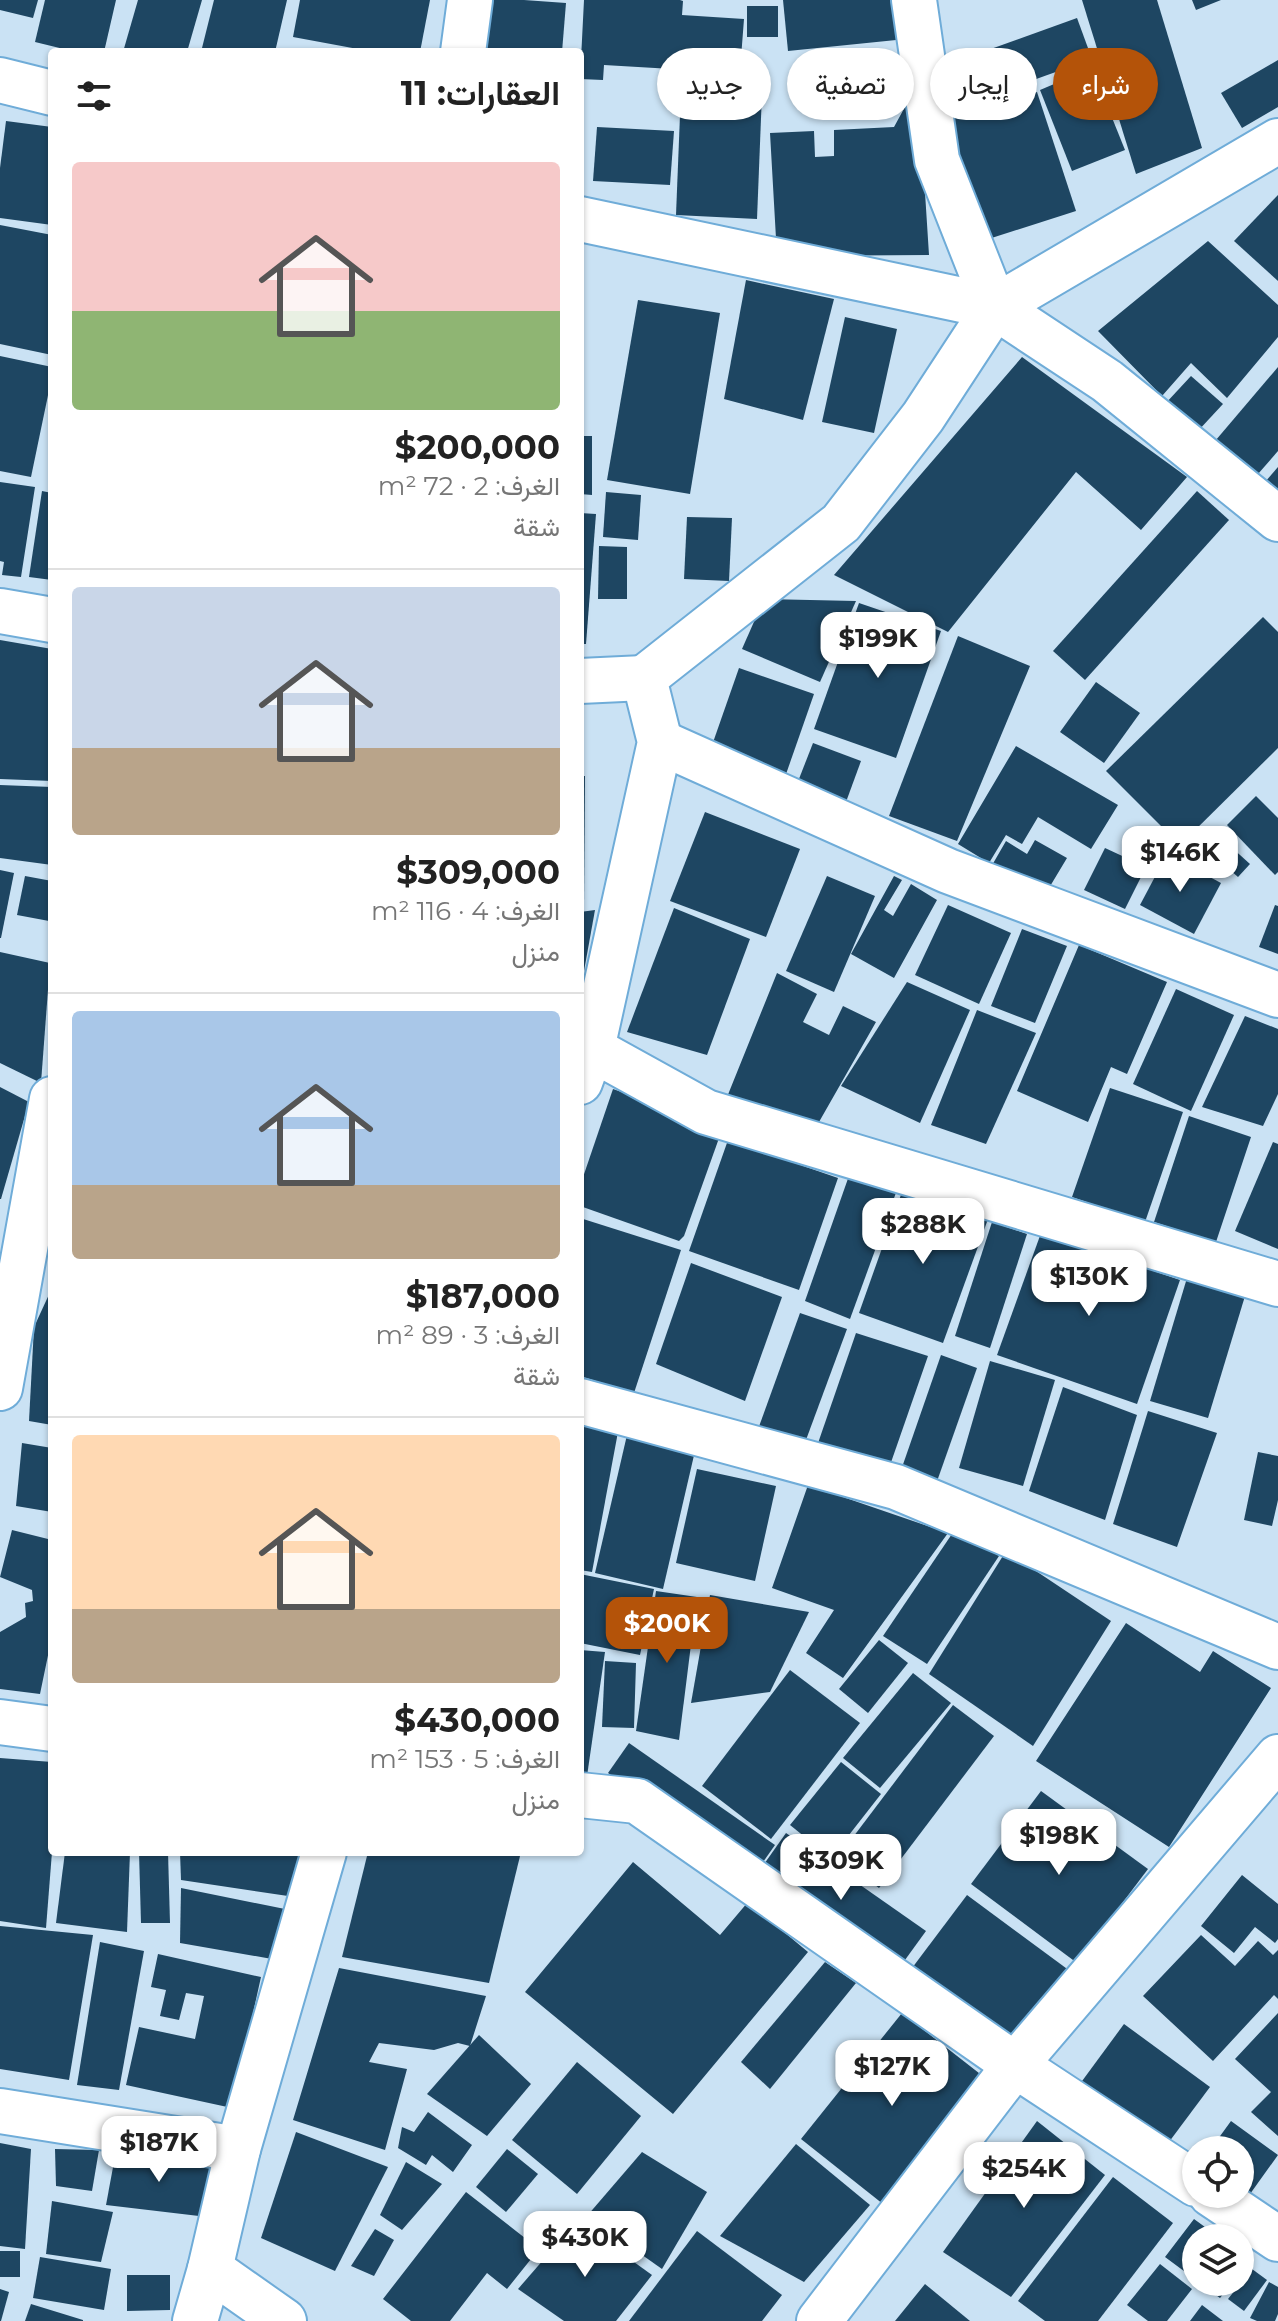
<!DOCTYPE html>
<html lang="ar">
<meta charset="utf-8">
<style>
:root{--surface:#fff;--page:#f2f2f2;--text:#222;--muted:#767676;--line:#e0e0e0;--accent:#b45309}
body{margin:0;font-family:Montserrat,Vazirmatn,sans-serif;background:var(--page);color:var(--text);direction:rtl;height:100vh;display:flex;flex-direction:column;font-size:30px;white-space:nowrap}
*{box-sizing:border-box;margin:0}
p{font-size:26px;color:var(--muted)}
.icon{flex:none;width:44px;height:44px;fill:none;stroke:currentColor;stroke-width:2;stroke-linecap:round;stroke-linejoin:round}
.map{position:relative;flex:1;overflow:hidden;direction:ltr}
.sheet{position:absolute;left:48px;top:48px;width:536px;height:1808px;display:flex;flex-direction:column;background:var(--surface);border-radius:8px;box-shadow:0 2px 6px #0004;direction:rtl}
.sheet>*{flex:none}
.top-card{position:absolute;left:608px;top:48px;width:550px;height:72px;direction:rtl;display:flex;gap:16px}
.fabs{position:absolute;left:1182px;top:2136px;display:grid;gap:16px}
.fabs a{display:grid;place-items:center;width:72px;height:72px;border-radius:50%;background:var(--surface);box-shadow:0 2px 6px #0004;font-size:40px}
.price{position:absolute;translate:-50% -68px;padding:0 18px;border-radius:16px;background:#fff;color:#222;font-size:26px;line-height:52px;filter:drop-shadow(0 2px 4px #0008)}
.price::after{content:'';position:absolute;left:50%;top:48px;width:24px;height:18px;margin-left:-12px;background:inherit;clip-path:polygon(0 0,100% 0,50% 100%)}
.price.current{background:var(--accent);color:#fff}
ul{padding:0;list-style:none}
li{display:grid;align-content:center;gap:16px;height:424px;padding:0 24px}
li+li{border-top:2px solid var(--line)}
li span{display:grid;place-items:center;height:248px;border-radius:8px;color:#555}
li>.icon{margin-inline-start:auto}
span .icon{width:144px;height:144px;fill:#fffc;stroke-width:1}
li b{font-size:34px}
h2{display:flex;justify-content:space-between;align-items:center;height:96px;padding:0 24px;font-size:34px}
.tag{padding:0 28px;border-radius:36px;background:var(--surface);box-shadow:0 2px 6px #0004;font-size:28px;line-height:72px}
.tag.current{background:var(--accent);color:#fff}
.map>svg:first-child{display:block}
.building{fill:#1e4662}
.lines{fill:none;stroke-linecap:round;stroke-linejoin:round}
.street-casing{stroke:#6facd8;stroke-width:48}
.street{stroke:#fff;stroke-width:44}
</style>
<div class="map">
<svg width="1278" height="2321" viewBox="0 0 1278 2321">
<rect width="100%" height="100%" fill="#cae2f4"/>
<g class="building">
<path d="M0,0H38L33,18L0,10Z"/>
<path d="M45,0H116L104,52H76L35,42Z"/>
<path d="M138,0H202L187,52H123Z"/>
<path d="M214,0H287L275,52H201Z"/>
<path d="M300,0H430L420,52H374L293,37Z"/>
<path d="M479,0H524L566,3L562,52H475Z"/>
<path d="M584,0H680L683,1L682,15L744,19L741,58L690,55L689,70L604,65L603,80L580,79Z"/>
<path d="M783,0H902L906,39L788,51Z"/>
<path d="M1082,0H1157L1202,148L1136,174Z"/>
<path d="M1192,0H1221L1196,10Z"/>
<rect x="747" y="6" width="31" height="31"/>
<path d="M1077,18L1092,59L964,105L949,64Z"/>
<path d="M1278,60V107L1242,128L1221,93Z"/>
<path d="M1092,68L1125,150L1072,171L1040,90Z"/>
<path d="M918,83L929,255L777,256L770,133L814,131L815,157L834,156V130L894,127Z"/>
<path d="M681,90L762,93L757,219L676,215Z"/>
<path d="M1037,92L1076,211L976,243L938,123Z"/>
<path d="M6,121L52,127V225L0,218V168Z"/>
<path d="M597,127L674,131L670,185L593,181Z"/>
<path d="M1278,195V281L1234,241Z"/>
<path d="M0,225L52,235V355L0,344Z"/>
<path d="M1208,241L1278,305V337L1227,398L1191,363L1162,396L1098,331Z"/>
<path d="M746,280L834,299L803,420L724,399Z"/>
<path d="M638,300L720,313L690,494L607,480Z"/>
<path d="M845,317L897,329L874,433L822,422Z"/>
<path d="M0,356L52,367V376L31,477L0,471Z"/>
<path d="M1022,357L1187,477L1141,530L1076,472L948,632L834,575Z"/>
<path d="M1278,367V451L1251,482L1210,447Z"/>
<path d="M1191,376L1223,404L1197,432L1165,404Z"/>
<path d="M580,436H592V495L580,494Z"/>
<path d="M1278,467V493L1265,482Z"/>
<path d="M0,482L35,487L21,577L2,575L4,562L0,561Z"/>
<path d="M42,491L52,493V580L29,577Z"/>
<path d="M1197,491L1229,520L1085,680L1053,651Z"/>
<path d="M606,492L641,495L638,540L603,537Z"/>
<path d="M580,513L596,514L586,644H580Z"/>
<path d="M687,517L732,518L729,581L684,579Z"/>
<path d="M599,546L627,547V599H598Z"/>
<path d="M764,599L856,601L820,682L742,649Z"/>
<path d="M859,603L941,631L896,758L814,729Z"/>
<path d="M1263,617L1278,632V748L1180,845L1106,771Z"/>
<path d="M958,636L1030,666L957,841L889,816Z"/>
<path d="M0,640L52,649V781L0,779Z"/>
<path d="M739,668L814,694L785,777L710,751Z"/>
<path d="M1096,682L1140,713L1104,763L1060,732Z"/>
<path d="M813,743L861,761L846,802L797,784Z"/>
<path d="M1016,746L1118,805L1091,849L1038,817L1022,844L1006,835L989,863L958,844Z"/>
<path d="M580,776H585L584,903H580Z"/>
<path d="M0,785L52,787V865L0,858Z"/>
<path d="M1256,796L1278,818V872L1275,875L1227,825Z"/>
<path d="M705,812L800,849L766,937L670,901Z"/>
<path d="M1220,837L1250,864L1238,877L1207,850Z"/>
<path d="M1035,840L1067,858L1043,898L991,867L1006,841L1027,854Z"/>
<path d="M1105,848L1146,867L1125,909L1084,890Z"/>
<path d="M1167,854L1221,883L1194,934L1140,905Z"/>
<path d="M0,870L14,873L1,938H0Z"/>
<path d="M25,876L52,881V909L49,921L17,915Z"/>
<path d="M827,876L875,896L834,992L786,971Z"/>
<path d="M894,876L902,880L884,910L893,916L911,884L937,900L894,978L851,954Z"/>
<path d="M948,905L1011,933L979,1004L915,975Z"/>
<path d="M1275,905L1278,906V954L1259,947Z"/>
<path d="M674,908L750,939L707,1055L627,1032Z"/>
<path d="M595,910L582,982H580V912Z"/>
<path d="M1022,929L1067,946L1035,1023L991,1006Z"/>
<path d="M1079,945L1167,982L1127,1074L1111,1067L1088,1122L1017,1091Z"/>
<path d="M0,952L50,963L41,1083L0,1063Z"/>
<path d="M777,973L817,994L803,1022L829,1035L843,1006L876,1022L811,1136L723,1107Z"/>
<path d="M907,982L970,1010L920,1123L841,1086Z"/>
<path d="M1176,989L1234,1015L1191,1111L1133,1084Z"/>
<path d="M977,1010L1036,1033L986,1144L931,1125Z"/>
<path d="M1245,1016L1278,1029V1094L1263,1126L1202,1107Z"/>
<path d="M0,1087L29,1102L1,1199H0Z"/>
<path d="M1110,1088L1183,1112L1145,1222L1072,1197Z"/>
<path d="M613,1089L723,1127L684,1236L679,1241L580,1206V1186Z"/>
<path d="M1189,1116L1251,1137L1216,1242L1154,1222Z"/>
<path d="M728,1140L838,1178L799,1290L689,1251Z"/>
<path d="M1273,1142L1278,1144V1249L1235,1231Z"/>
<path d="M851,1170L897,1190L850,1319L805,1301Z"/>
<path d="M903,1189L988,1219L943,1343L859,1313Z"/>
<path d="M580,1218L681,1250L634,1393L580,1376Z"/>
<path d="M992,1222L1027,1234L990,1348L955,1336Z"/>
<path d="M1041,1233L1180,1280L1137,1404L997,1355Z"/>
<path d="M691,1263L782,1297L745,1401L656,1364Z"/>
<path d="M1187,1278L1245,1296L1208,1418L1150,1401Z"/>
<path d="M52,1288V1425L29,1421L34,1327Z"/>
<path d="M800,1313L847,1329L803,1448L757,1432Z"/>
<path d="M856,1333L928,1356L888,1471L817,1446Z"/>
<path d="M941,1355L977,1368L935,1487L899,1476Z"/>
<path d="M990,1361L1055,1380L1023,1486L959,1468Z"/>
<path d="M1063,1387L1137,1415L1105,1520L1029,1491Z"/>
<path d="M1148,1411L1217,1433L1177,1547L1113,1524Z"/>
<path d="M580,1414L620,1421L592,1572L580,1570Z"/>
<path d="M627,1435L695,1451L663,1589L595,1573Z"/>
<path d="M22,1443L52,1448V1512L16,1506Z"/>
<path d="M1258,1452L1278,1456V1500L1272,1526L1244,1520Z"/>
<path d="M697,1469L776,1486L755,1581L676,1563Z"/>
<path d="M808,1485L948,1533L843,1678L806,1653L834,1610L772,1588Z"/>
<path d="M956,1528L999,1556L927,1664L883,1636Z"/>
<path d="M12,1530L52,1540V1636L40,1694L0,1689V1632L26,1617L25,1603L33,1601L32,1590L0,1577Z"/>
<path d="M1006,1551L1111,1621L1033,1746L929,1674Z"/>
<path d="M580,1574L654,1589L640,1655L580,1643Z"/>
<path d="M656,1591L697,1597L679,1740L636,1731Z"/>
<path d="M710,1595L809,1612L770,1692L691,1703Z"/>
<path d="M1126,1623L1200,1672L1213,1651L1271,1688L1169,1847L1036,1761Z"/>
<path d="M879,1640L908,1663L868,1713L839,1689Z"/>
<path d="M580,1650L605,1652L585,1790L580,1789Z"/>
<path d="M605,1661L636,1663L634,1728L602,1727Z"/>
<path d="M790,1670L860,1723L771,1839L702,1786Z"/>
<path d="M913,1673L951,1703L880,1788L843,1758Z"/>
<path d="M953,1705L994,1736L879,1888L838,1857Z"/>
<path d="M629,1743L775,1845L754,1875L608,1773Z"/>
<path d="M0,1758L52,1762V1852L46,1928L0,1921Z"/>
<path d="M841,1762L881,1794L831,1858L790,1825Z"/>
<path d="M1041,1791L1148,1869L1077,1963L971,1884Z"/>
<path d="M786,1833L926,1931L897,1971L757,1874Z"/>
<path d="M65,1852H130L127,1932L56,1923Z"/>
<path d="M139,1852H168L170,1923H141Z"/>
<path d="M180,1852H303L288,1896L181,1880Z"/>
<path d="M368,1852H521L489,1983L342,1957Z"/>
<path d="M633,1862L720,1935L748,1902L808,1952L673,2114L525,1992Z"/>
<path d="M1242,1875L1278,1904V1939L1275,1943L1255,1927L1234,1953L1201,1926Z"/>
<path d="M181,1888L285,1909L272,1959L180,1943Z"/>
<path d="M967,1895L1074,1974L1013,2054L906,1976Z"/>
<path d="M0,1926L93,1935L69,2080L0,2069Z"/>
<path d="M1201,1935L1235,1966L1258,1941L1273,1955L1278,1950V1999L1274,1995L1213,2061L1143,1996Z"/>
<path d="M100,1942L144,1951L119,2090L77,2085Z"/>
<path d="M158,1954L261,1977L232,2108L126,2085L139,2027L195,2039L204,1996L186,1993L179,2020L160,2016L166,1990L151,1987Z"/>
<path d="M825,1962L856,1983L770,2089L741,2062Z"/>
<path d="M339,1968L486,1996L470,2046L458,2043L434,2050L379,2043L369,2062L407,2069L385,2150L293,2120Z"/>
<path d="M902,2013L984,2077L883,2204L801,2139Z"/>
<path d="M1278,2013V2136L1251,2112L1271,2092L1235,2059Z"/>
<path d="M1124,2024L1210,2087L1160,2154L1074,2092Z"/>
<path d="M479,2035L531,2084L487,2136L427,2094Z"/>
<path d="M577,2062L641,2116L577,2194L512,2140Z"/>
<path d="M428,2112L472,2145L453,2172L432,2155L426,2165L398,2148L402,2127L414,2132Z"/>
<path d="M1037,2121L1105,2175L1011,2297L943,2252Z"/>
<path d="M1231,2121L1278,2155L1245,2201L1240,2194V2150H1210Z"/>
<path d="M296,2132L388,2167L335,2271L261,2238Z"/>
<path d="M0,2143L31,2149L25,2249L0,2246Z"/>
<path d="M796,2144L870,2205L804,2282L720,2236Z"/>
<path d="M55,2149L99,2150L92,2191L56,2186Z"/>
<path d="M507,2149L538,2174L506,2212L476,2187Z"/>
<path d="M116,2151L216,2166L199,2216L106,2205Z"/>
<path d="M642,2152L707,2192L662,2269L587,2216Z"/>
<path d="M406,2162L442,2184L402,2230L380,2215Z"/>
<path d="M1113,2177L1173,2223L1098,2321H1045L1018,2301Z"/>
<path d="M466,2192L539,2249L507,2289L487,2273L450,2321H411L383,2299Z"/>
<path d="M52,2201L113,2212L101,2262L46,2254Z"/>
<path d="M1194,2219L1220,2238H1196V2280L1165,2257Z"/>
<path d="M577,2221L652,2275L616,2321H564L518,2289Z"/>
<path d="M375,2229L394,2240L374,2276L351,2266Z"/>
<path d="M697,2231L782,2295L762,2321H629Z"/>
<rect x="0" y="2251" width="20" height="26"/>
<path d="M40,2257L111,2269L104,2310L33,2298Z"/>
<path d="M1160,2264L1192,2289L1167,2321H1148L1127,2305Z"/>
<path d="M1252,2269L1267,2280L1244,2311L1228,2299Z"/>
<path d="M127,2275H170V2310L127,2311Z"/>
<path d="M1198,2282H1233L1220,2298Z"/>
<path d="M1269,2282L1278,2287V2314L1275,2321H1257L1250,2318Z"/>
<path d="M925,2284L970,2321H895Z"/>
<path d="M0,2289L9,2292L1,2321H0Z"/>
<path d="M31,2304L83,2320V2321H25Z"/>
<path d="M1202,2305L1223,2321H1190Z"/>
</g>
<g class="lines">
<g class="street-casing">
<g id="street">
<path d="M914,0L937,160L995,307"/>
<path d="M463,52L470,0"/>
<path d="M0,80L52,93"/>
<path d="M580,219L995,307L1107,381L1278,519"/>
<path d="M0,611L52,620"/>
<path d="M580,681L644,678"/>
<path d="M660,742L948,871L1278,995"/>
<path d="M580,1047L592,1049L706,1112L1278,1284"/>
<path d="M580,1082L592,1049L660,742L644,678L841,523L923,417L995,307L1278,141"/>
<path d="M0,1388L52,1099"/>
<path d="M580,1401L896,1487L1278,1647"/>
<path d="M0,1722L52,1729"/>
<path d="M580,1795L637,1801L1015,2065L1196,2184"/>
<path d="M0,2111L238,2149"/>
<path d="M1211,2194L1278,2239"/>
<path d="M210,2269L284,2321"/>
<path d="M195,2321L210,2269L238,2149L324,1852"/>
<path d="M819,2321L1015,2065L1278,1757"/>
</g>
</g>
<use href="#street" class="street"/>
</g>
</svg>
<div class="fabs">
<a><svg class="icon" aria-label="locate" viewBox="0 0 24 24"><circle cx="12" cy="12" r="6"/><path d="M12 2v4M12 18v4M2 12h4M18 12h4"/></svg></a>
<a><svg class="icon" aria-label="layers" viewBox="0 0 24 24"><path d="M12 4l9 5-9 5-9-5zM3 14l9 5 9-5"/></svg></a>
</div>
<b class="price" style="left:878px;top:680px">$199K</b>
<b class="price" style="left:1180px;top:894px">$146K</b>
<b class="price" style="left:923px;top:1266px">$288K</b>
<b class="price" style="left:1089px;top:1318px">$130K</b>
<b class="price current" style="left:667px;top:1665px">$200K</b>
<b class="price" style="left:1059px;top:1877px">$198K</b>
<b class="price" style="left:841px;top:1902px">$309K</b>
<b class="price" style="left:892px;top:2108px">$127K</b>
<b class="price" style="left:159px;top:2184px">$187K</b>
<b class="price" style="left:1024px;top:2210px">$254K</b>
<b class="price" style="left:585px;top:2279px">$430K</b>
<div class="top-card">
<a class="tag current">شراء</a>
<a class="tag">إيجار</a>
<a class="tag">تصفية</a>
<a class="tag">جديد</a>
</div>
<section class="sheet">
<h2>العقارات: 11<svg class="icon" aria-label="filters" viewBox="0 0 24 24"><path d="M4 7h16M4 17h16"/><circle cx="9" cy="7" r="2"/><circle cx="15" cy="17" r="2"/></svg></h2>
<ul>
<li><span style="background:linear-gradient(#f6c9c9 60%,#8fb573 0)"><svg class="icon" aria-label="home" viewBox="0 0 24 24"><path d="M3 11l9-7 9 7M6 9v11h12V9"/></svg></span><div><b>$200,000</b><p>الغرف: 2 · 72 m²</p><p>شقة</p></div></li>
<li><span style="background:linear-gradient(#c9d6e8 65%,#b9a48a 0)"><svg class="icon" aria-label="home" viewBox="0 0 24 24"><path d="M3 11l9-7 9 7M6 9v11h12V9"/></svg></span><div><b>$309,000</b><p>الغرف: 4 · 116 m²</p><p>منزل</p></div></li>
<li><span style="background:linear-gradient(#a9c7e8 70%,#b9a48a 0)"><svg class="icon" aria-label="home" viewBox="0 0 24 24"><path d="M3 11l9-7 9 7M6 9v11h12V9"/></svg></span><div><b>$187,000</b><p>الغرف: 3 · 89 m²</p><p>شقة</p></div></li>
<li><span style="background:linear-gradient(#ffd9b3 70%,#b9a48a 0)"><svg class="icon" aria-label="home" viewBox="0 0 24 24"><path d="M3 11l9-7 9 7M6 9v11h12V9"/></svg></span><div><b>$430,000</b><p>الغرف: 5 · 153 m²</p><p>منزل</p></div></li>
</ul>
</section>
</div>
